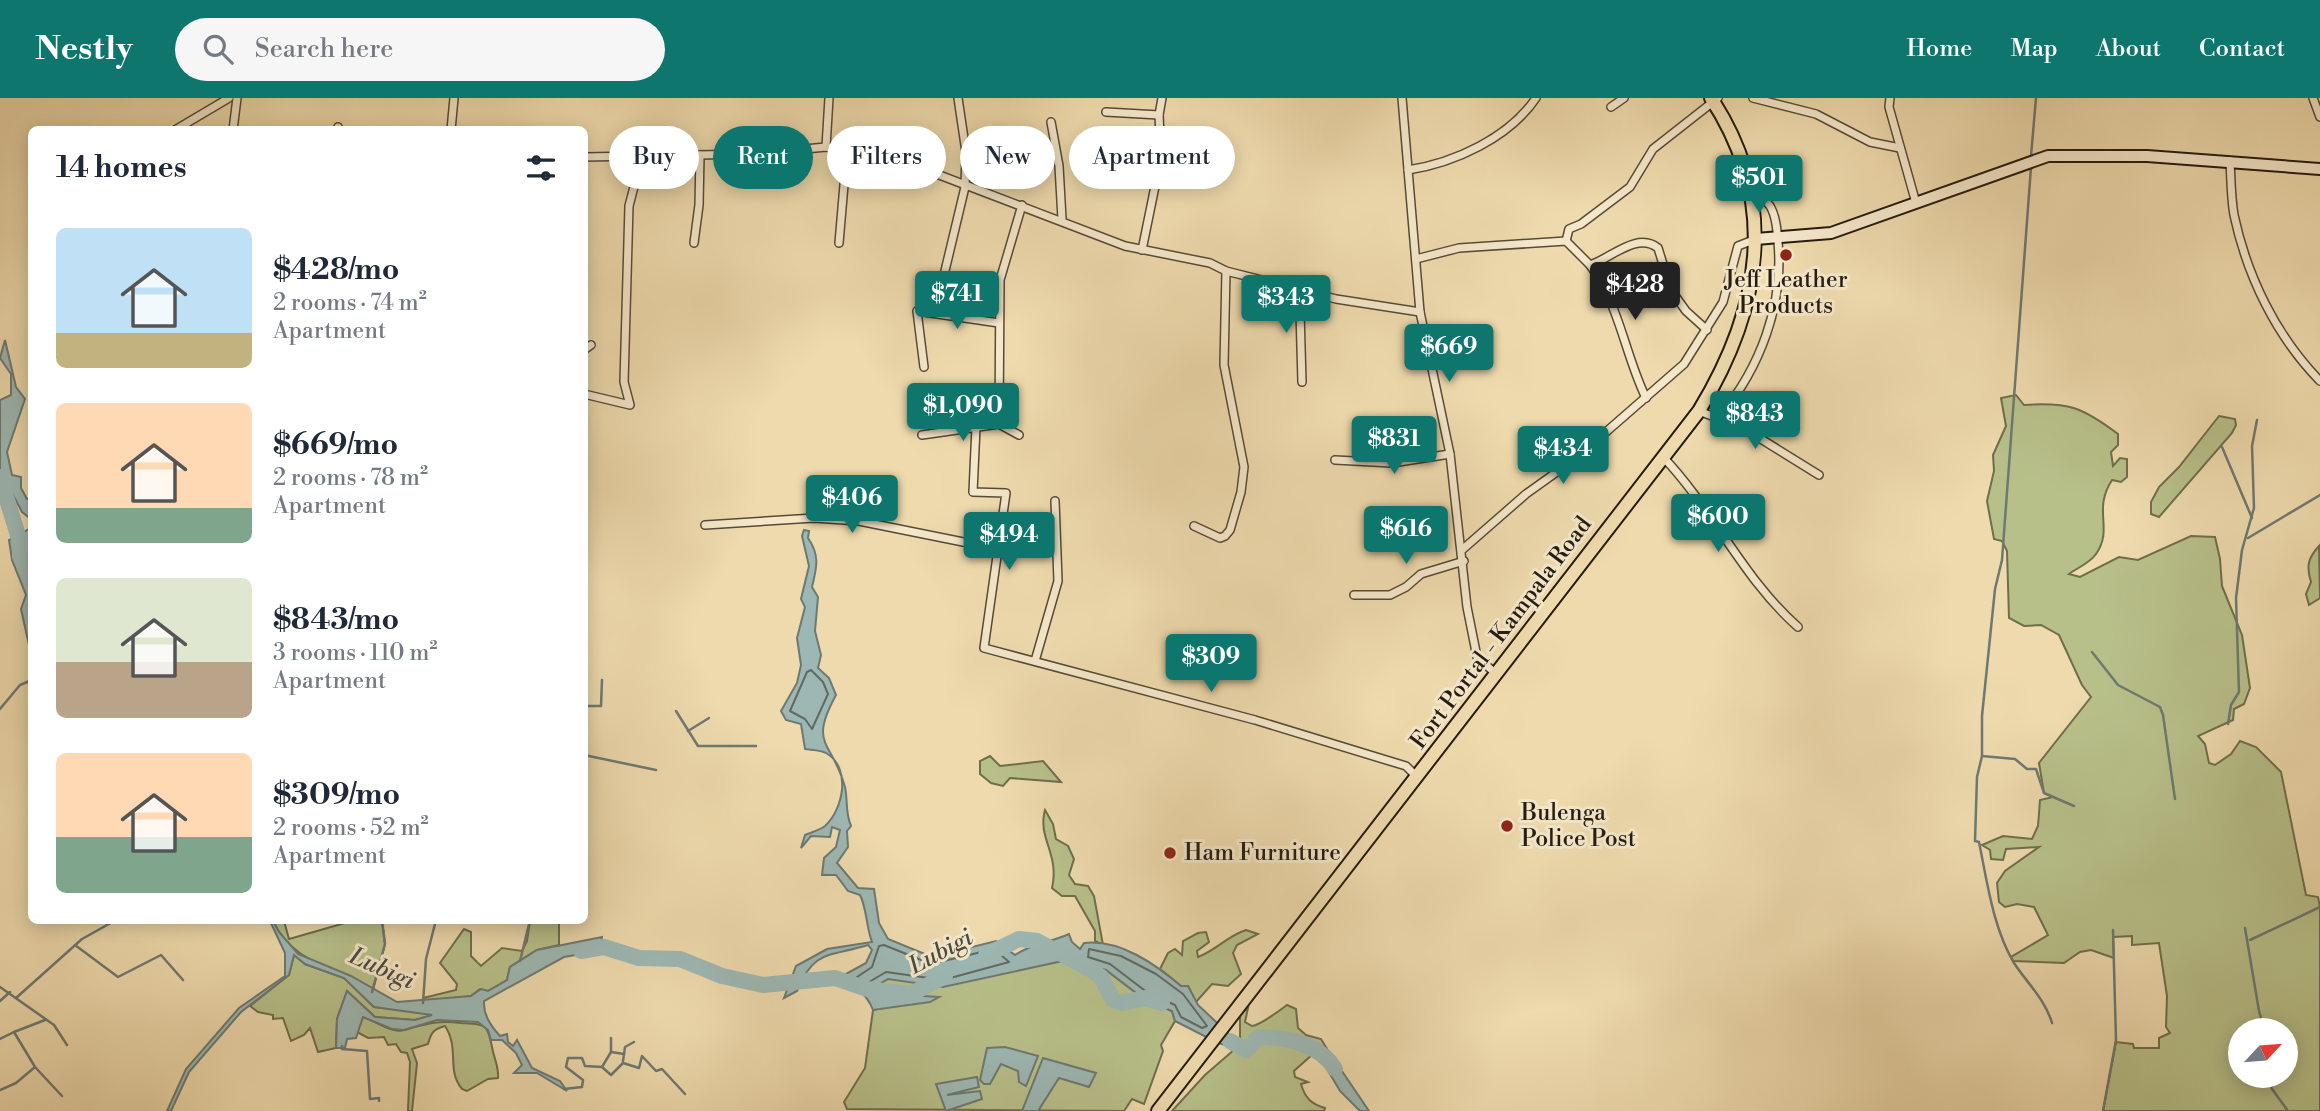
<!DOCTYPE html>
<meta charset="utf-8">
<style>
:root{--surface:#fff;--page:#f6f6f7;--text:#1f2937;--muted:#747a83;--accent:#0f766e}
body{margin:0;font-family:"Libre Bodoni",serif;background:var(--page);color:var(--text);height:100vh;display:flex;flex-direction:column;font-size:26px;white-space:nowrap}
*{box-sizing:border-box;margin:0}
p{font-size:23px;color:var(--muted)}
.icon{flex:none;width:38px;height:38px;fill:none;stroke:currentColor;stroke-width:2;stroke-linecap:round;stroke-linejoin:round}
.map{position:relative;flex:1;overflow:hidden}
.panel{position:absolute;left:28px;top:28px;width:560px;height:798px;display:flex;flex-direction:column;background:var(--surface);border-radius:10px;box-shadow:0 4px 18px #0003}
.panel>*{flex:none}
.top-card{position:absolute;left:609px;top:28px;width:665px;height:63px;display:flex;gap:14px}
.needle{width:46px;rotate:64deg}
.tools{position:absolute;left:2228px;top:920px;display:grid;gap:14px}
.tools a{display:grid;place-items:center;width:70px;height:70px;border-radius:50%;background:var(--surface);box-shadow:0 4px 18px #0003;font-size:35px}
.price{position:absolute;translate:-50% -60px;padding:0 16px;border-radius:7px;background:var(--accent);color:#fff;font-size:23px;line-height:46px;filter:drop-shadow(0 2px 4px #0008)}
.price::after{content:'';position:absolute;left:50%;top:42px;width:21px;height:16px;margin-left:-10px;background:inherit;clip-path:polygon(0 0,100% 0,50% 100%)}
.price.current{background:#222;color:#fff}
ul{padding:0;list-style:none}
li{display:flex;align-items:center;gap:21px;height:175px;padding:0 28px}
li span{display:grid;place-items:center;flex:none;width:196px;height:140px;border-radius:10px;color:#555}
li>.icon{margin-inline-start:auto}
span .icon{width:84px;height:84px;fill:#fffc;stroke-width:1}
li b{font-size:30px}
h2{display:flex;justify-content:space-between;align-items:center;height:84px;padding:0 28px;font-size:30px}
.pill{padding:0 24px;border-radius:32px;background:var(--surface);box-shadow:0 4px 18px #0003;font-size:24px;line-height:63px}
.pill.current{background:var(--accent);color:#fff}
header{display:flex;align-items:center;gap:42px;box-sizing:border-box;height:98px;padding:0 35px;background:var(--accent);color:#fff}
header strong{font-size:33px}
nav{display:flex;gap:38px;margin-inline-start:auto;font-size:24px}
.search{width:490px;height:63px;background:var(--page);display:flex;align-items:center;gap:18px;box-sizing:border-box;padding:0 24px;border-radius:38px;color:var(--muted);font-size:26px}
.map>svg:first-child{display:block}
.green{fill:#b8c08a;stroke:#6e6e4c;stroke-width:2;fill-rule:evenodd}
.water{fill:#9db8b4;stroke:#6d7972;stroke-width:2}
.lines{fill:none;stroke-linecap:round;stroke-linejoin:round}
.shore{stroke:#616a62;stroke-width:2}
.stream{stroke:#6d7972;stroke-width:2.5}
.river{stroke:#9db8b4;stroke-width:16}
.street-casing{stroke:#574b36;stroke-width:10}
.secondary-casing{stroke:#251b0f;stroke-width:14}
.primary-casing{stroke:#251b0f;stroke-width:16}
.street{stroke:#f4e7ca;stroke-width:7}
.secondary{stroke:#f4e7ca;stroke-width:10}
.primary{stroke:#eedaad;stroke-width:12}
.poi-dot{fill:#8f2418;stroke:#f4e7ca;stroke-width:2.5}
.labels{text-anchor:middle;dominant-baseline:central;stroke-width:6;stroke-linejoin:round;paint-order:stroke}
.poi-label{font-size:23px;fill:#251b0f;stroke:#f4e7ca;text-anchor:start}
.street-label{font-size:23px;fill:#251b0f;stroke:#f4e7ca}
.water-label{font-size:24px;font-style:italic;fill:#494a41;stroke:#f4e7ca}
</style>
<header>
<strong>Nestly</strong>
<div class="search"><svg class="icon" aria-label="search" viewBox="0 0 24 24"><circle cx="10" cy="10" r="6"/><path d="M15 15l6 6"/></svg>Search here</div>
<nav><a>Home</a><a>Map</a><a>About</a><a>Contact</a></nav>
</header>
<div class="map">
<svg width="2320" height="1013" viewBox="0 0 2320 1013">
<rect width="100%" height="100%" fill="#eedaad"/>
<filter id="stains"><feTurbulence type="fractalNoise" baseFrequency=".00286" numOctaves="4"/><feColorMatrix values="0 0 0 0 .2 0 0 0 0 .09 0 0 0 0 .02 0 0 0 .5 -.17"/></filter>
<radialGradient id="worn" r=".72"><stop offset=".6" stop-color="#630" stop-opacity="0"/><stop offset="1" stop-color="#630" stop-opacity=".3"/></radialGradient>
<g class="green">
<path d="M2016,297L2024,307C2069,304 2082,309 2118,336V347L2111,354L2113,368L2120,360L2127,361V379L2121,384L2112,382C2092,413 2114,430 2096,456C2090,465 2077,470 2069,476L2080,479L2119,459L2138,462L2191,438L2215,439L2220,461L2222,488L2242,537L2250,590L2244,606L2234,611L2233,622L2198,638L2205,646L2209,665L2215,667L2231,656L2240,643L2256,649L2281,674L2306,797L2318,799L2320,809V1013H2103L2116,944L2133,946L2134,950H2159V940L2170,935L2166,929L2167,898L2159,845L2132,847V838L2113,839L2114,860L2091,852L2080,854L2064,865L2013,863L2011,859L2048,837L2034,809L2017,806L2005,809L1999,804L1997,785L2005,773L2039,749L2006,751L2003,762L1991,761L1990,752L1982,747L2003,738L2032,741L2038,728L2040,702L2053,699L2044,695L2039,665L2091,599L2082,587L2059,537L2041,527L2024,528L2009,520L2007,453L2002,443L1994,441L1987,403L1994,373L1993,357L2006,328L2001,300ZM2240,933H2286V978H2240Z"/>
<path d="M2219,318L2235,321L2236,327L2232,335L2159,419L2151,416V404L2159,389L2179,369Z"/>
<path d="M2319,448L2320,500L2309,507L2306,496L2311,484C2306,468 2308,460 2319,448Z"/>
<path d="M990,658L1000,668L1043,663L1061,684L1010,680L1003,688L991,685L980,676V663Z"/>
<path d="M1045,712L1053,726L1056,741L1068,748L1074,761L1069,777L1075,786L1088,788L1094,798L1103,847L1095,843V833L1075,798H1062L1052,790C1060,756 1037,740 1045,712Z"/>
<path d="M273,823H284L289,841L352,823H382L385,846L373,892C336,869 292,865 273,823Z"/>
<path d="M530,823H559V847L537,852L510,869L507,882L488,893L480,891L471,898L423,904V900L456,892L457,886L440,865L464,831L471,834V858L481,868L502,850L522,853L527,843Z"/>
<path d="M1246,832L1258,836L1237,847L1233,855L1241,876L1228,888L1212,886L1196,904L1188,888H1181L1160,871L1168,855L1175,851L1182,857L1183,843L1198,835L1206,834L1209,844L1197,853L1198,859C1217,852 1227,838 1246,832Z"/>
<path d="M294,857L305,866L344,880L374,909L436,916L415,922L375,919L347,893L337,921L336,950L318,954L310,930L304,937L291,943L283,920L273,921V917L258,914L250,908L289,877Z"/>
<path d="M1067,862L1106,872L1144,901L1172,913L1175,923L1161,947L1163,953L1144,1006L1132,1001L1124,1013L847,1011L844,1004L865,970L873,912L937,900L881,895L874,889L888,881L1013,872Z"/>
<path d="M1287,907L1296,911L1298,930L1306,937L1321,941L1327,951L1313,956L1294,973L1295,979L1308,984L1301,986C1305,1000 1311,1006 1325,1010L1324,1013H1172L1205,977L1235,951L1245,952L1240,945V916L1248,910L1245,924L1252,928C1260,927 1279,913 1287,907Z"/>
<path d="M363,919C374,922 392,936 404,932C426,926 437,922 461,925C484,927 487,923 492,949C494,961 499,968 498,980L488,981L467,993L462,991C446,972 460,951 445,928C433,931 431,935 428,946L412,951L417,965L412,1013H408L410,964L407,955L401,954L396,946L388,947L384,939L368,940L357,934Z"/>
</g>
<g class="water">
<path d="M5,242L16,289L25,301L7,354L12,377L21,379V390L27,401L31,400V421L22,414L0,372V302L11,297V276L0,260Z"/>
<path d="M31,430L29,455L32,461L31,556L21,511L26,497L12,462L9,442Z"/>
<path d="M804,432L809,433L808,440C820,457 817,469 812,489L818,499L815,533L821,557L818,570L829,580L836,597C808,648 832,642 845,689C848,703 845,714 851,728L847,733L848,749L837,765L858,790L874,791L879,825L888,841L932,859L996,843L1015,857C1031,846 1051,844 1069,836L1072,844L1080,851L1084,845C1120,841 1155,866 1181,888H1188L1198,907L1246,952L1218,945L1175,923L1172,913L1144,901L1106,872L1067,862L943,889L888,881L874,889L878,895L939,899L930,904L873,912C866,894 854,887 835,882L866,865L872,852L868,847C829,859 814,851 797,893L784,900L796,868L827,851L872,844C866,828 867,811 860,797L848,793L836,777H822L824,760L836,749L840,732L832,729L830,739L811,738L801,750L805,737C812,734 820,732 825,728C843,712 852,670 826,655C821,652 811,652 805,651L801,626L786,622L781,613L797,585L801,567L797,540L805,509L801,501L809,468L802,438Z"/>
<path d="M270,823H273L279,834L298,856L351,878L397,904L471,898L481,891L488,893L507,882L510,869L537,852L602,839L600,853L564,859L484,903C483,917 491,928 500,938L507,936L508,944L513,948L517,942L532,970L560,983L567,993L537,975H514L522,967L516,955L502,942H491L488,932L478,924L437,922L404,932L392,931L363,919L356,940L347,941L345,950H336L337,921L347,893L375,919L415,922L432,917L374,909L344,880L305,866L294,857L289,877L241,914L189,974L171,1013H167L186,971L239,910L285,878V855Z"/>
<path d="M1005,949L1038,958L1026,988L1019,984L1018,973L1001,966L990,986H984L980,982L987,950Z"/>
<path d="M1327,951L1369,1013H1360L1340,993L1321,961L1320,956Z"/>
<path d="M1043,960L1096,975L1089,989L1059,980L1038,1013H1022Z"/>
<path d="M977,979L979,989L947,997L980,993L982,1001L946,1013L936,986Z"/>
</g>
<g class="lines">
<g class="shore">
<path d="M811,572L823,584L828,596L812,631L805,621L790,613L807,574Z"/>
<path d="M884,847L931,866L994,851L1009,864L943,882L886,874L864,887L857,879L872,869L879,848Z"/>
<path d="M1089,851L1121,858L1156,876L1183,896L1207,928L1202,930L1181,919L1175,907L1148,895L1110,866L1088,859Z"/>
</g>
<g class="stream">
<path d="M2031,58L2036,0"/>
<path d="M2031,69L2002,462L1995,491L1982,618V658L1977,679L1975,743L1979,744C1987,783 1993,830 2014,865C2027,885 2045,901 2052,925"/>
<path d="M2222,349L2252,420"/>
<path d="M2248,440L2320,397"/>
<path d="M2092,554L2118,587L2160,609L2163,617L2175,701"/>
<path d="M584,608H601L602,582"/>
<path d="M0,611L20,587L32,582"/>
<path d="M676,613L698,648H756"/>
<path d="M2228,626L2231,607L2239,594L2236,500L2242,452L2254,410L2252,348L2257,322"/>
<path d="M688,633L709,620"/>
<path d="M584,657L656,672"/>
<path d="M1982,658L2015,661L2027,671H2036L2044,695L2074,708"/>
<path d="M2245,830L2259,913L2265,933"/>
<path d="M2250,842L2320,809"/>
<path d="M75,847L118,879L161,857L183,882"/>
<path d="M520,863L530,822"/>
<path d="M0,889L54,927L67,947"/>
<path d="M372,894L385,846L382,822"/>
<path d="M16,900L82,841L116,822"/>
<path d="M0,903L10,894"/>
<path d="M423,905L426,861L436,822"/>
<path d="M45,922L14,934L35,969L62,998"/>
<path d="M611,940V954L624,956"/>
<path d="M0,941L14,934"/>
<path d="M342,948V951L367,953L370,1001L379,1000V1003"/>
<path d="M623,963L625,949L634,944"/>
<path d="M602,969L611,954"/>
<path d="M2267,978L2272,991L2288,1013"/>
<path d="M564,991L582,989L583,982L566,969L568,960H582L585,968L602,969L611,977L623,965L639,970L642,958L656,973L662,971L685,996"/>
<path d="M0,992L16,985L35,969"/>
<path d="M2103,1013L2116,942L2113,832"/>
</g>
<g class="river">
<path d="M0,379L21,447L20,458"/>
<path d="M581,853L604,849L639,860L680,861L722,878L763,887L835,880L867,891L911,896L945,878"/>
<path d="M986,857L1019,841L1037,843L1093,873L1101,879L1113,902L1122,905L1145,900L1162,905"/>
<path d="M1230,943L1246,952L1259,939C1287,939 1320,946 1335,971"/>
</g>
<g class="street-casing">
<g id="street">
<path d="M1402,0L1420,214L1450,356L1467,509L1477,559L1495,575"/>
<path d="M1753,0L1816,16L1870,44L1900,50"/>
<path d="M1890,0L1889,9L1916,105"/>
<path d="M2313,0L2320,19"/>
<path d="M1611,9L1624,0"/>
<path d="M1106,14L1159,17"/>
<path d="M1051,24L1059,68L1062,121"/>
<path d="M338,29V32"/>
<path d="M175,32L229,0"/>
<path d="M233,32L237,0"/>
<path d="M451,32L454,0"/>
<path d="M826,49L829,0"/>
<path d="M584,59L753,56L826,49L887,57L1125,148L1210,165L1226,173L1336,201L1420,214"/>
<path d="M2230,63C2231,81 2231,100 2234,117C2247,178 2276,238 2320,283"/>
<path d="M1408,72C1454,65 1509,40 1536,0"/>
<path d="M1566,143L1569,131L1581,126L1630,89L1653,51L1718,0"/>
<path d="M694,145L699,107L700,57"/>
<path d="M839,145L847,52"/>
<path d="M1142,152L1161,59L1159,17L1162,0"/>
<path d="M1416,161L1459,150L1566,143L1590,167C1610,161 1637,133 1658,150L1671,192L1686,213L1707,232"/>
<path d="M1590,167C1620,208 1625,257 1646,300"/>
<path d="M944,177L965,89L966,54L958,0"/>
<path d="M584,252L591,247"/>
<path d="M924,269L917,213L999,225"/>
<path d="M1302,284L1300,214L1303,192"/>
<path d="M584,296L630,307L624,284L629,108L642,58"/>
<path d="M1699,313L1745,331L1819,377"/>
<path d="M1720,318C1760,270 1784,207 1778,144C1777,132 1776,118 1770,108C1765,101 1757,95 1750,90"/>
<path d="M999,326L1000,182L1022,107"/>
<path d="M976,329L973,394L1006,395L984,550L1255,622L1406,668L1417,679"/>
<path d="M922,337L999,326L1019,337"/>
<path d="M1663,359C1713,411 1743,481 1798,529"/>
<path d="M1335,362L1392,365L1450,356"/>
<path d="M705,427L814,420L859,423L998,451"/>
<path d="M1194,428L1220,440L1225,438L1230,432L1241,394L1244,369L1224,267L1226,173"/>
<path d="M1463,451L1526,396L1575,361L1684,266L1723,204L1738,148L1756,141"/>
<path d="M1354,497H1390L1406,489L1421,476L1464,463"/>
<path d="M1035,563L1058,483L1055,403"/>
</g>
</g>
<g class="secondary-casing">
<path id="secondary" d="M1756,141L1831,135L2048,58H2147L2320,71"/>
</g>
<g class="primary-casing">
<path id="primary" d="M1158,1013L1699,313C1761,211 1780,105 1711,0"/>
</g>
<use href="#street" class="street"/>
<use href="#secondary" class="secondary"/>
<use href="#primary" class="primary"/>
</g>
<g class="poi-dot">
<circle cx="1786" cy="157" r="7"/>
<circle cx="1507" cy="728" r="7"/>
<circle cx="1170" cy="755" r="7"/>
</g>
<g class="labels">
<g class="poi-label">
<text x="1786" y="182" text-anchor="middle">Jeff Leather<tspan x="1786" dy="26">Products</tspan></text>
<text x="1521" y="715">Bulenga<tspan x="1521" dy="26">Police Post</tspan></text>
<text x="1184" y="755">Ham Furniture</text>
</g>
<g class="street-label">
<text transform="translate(1501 535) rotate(-53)">Fort Portal - Kampala Road</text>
</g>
<g class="water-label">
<text transform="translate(941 854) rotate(-28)">Lubigi</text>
<text transform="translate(382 871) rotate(24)">Lubigi</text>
</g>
</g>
<rect width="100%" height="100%" filter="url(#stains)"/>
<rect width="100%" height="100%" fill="url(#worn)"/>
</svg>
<div class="tools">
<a><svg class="needle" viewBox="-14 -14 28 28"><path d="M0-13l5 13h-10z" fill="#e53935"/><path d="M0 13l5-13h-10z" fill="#747a83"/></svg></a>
</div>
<b class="price" style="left:1759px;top:117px">$501</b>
<b class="price current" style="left:1635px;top:224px">$428</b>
<b class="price" style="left:957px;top:233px">$741</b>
<b class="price" style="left:1286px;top:237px">$343</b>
<b class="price" style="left:1449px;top:286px">$669</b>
<b class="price" style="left:963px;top:345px">$1,090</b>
<b class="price" style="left:1755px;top:353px">$843</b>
<b class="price" style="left:1394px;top:378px">$831</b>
<b class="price" style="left:1563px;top:388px">$434</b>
<b class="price" style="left:852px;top:437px">$406</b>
<b class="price" style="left:1718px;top:456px">$600</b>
<b class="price" style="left:1406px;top:468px">$616</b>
<b class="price" style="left:1009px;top:474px">$494</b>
<b class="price" style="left:1211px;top:596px">$309</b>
<div class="top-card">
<a class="pill">Buy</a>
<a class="pill current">Rent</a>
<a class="pill">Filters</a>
<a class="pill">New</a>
<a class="pill">Apartment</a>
</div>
<section class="panel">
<h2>14 homes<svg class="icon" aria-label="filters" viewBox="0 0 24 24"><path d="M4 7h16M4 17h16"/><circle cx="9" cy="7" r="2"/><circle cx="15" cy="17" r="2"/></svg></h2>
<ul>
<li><span style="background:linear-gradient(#bfe0f5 75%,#c2b280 0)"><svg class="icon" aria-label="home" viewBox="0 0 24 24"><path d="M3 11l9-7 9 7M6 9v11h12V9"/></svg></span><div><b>$428/mo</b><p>2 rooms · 74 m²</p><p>Apartment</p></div></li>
<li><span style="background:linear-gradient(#ffd9b3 75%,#7fa58c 0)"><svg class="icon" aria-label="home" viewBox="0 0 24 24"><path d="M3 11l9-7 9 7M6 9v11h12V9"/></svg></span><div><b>$669/mo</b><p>2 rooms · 78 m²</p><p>Apartment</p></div></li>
<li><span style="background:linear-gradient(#dfe7d0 60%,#b9a48a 0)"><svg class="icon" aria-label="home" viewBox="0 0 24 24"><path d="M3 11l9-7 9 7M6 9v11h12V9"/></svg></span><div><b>$843/mo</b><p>3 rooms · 110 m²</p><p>Apartment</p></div></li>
<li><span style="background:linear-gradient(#ffd9b3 60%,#7fa58c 0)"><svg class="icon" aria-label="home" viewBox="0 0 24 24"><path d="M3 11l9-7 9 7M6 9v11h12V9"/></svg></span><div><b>$309/mo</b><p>2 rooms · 52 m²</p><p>Apartment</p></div></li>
</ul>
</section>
</div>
